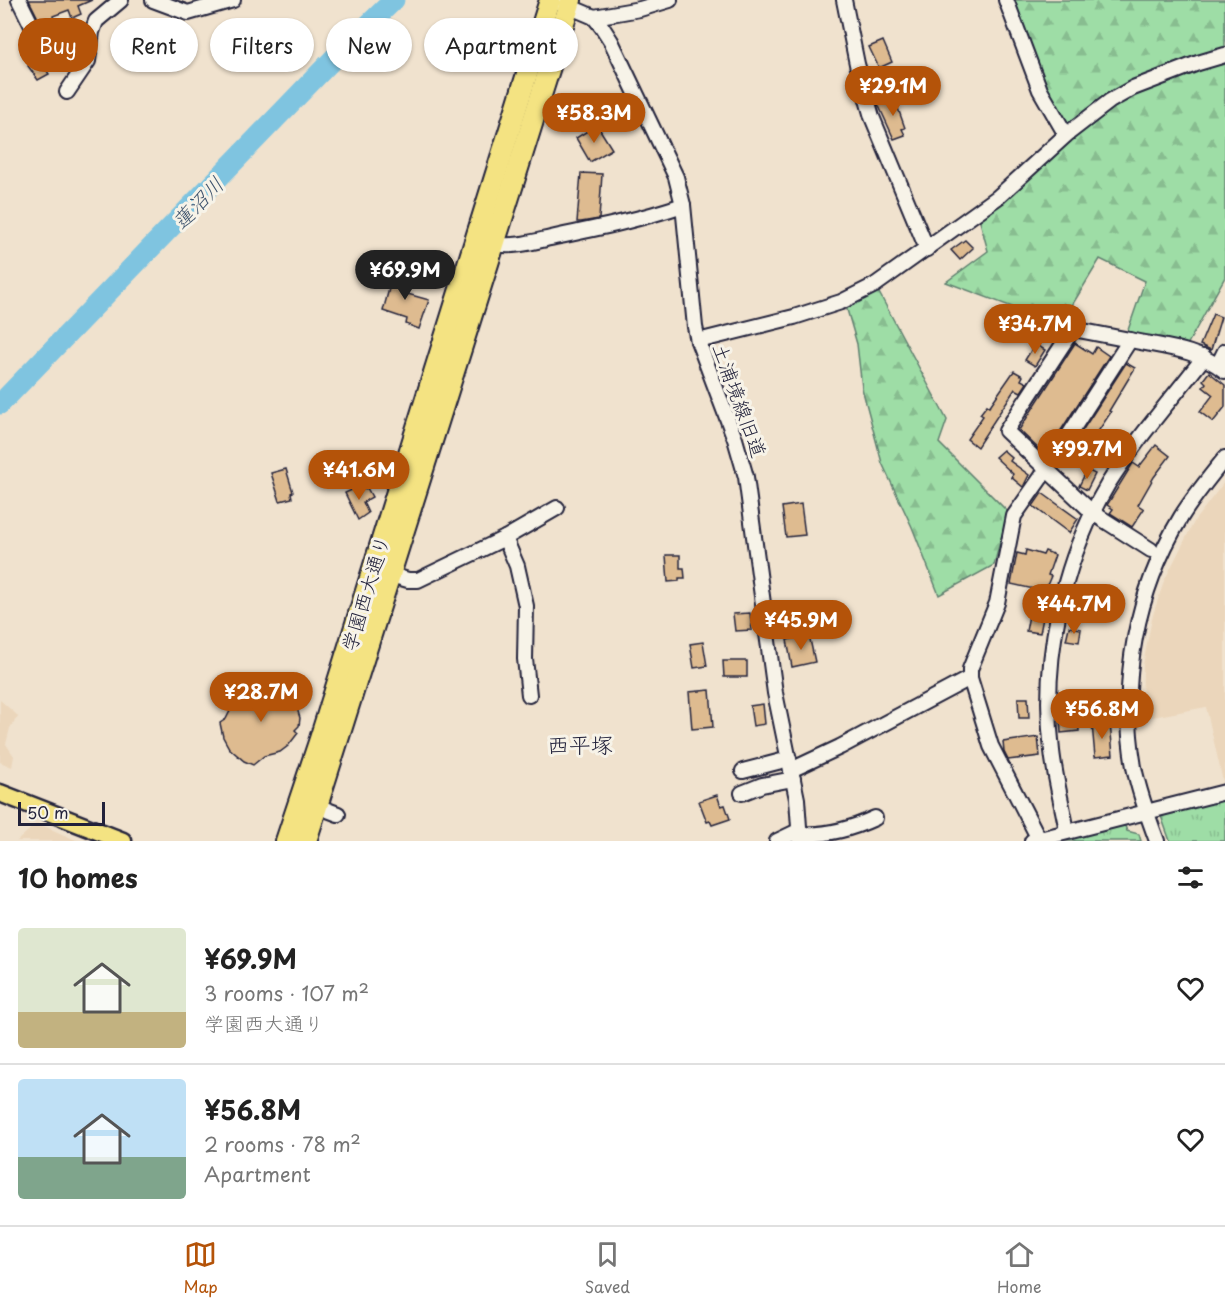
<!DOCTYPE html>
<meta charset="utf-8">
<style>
:root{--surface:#fff;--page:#f2f2f2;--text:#222;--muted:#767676;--line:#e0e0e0;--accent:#b45309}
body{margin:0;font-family:"Playpen Sans","Klee One",sans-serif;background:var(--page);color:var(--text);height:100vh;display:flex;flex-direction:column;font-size:22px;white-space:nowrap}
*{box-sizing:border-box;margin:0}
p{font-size:20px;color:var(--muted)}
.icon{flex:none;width:33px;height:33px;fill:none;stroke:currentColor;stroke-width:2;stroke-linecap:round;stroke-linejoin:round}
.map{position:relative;height:841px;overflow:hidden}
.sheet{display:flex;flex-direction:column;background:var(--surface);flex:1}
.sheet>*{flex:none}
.hud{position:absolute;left:18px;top:18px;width:600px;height:54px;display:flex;gap:12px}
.scale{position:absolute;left:18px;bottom:15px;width:87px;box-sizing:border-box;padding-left:6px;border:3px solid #22223b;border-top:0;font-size:16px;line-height:21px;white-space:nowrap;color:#22223b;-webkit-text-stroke:4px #f7f3e8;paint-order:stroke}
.price{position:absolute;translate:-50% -51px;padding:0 14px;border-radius:21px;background:var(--accent);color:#fff;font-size:20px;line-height:39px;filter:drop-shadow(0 2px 3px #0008)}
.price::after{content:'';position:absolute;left:50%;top:36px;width:18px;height:14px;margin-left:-9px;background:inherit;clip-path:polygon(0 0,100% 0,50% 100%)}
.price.current{background:#222;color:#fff}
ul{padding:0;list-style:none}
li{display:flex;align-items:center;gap:18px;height:150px;padding:0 18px}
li+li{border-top:2px solid var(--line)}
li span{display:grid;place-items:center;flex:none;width:168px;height:120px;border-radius:6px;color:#555}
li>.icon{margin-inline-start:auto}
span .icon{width:72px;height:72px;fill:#fffc;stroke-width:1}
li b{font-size:26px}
h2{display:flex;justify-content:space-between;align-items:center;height:72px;padding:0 18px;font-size:26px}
.tag{padding:0 21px;border-radius:27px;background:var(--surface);box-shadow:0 2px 4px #0004;font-size:21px;line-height:54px}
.tag.current{background:var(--accent);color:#fff}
.menu{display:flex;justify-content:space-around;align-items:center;height:84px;border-top:2px solid var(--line);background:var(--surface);font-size:16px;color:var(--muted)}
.menu a{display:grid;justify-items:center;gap:3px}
.menu .current{color:var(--accent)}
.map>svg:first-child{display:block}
.built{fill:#ebd6bb}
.forest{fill:url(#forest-firs);stroke:#608070;stroke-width:1.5}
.park{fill:url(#park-tufts);stroke:#608070;stroke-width:1.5}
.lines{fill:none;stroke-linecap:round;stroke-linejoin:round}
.river{stroke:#7fc4e0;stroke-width:21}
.building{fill:#debb90;stroke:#22223b;stroke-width:1.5}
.minor-casing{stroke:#22223b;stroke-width:18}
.major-casing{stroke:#22223b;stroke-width:21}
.highway-casing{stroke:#22223b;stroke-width:24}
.minor{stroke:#f7f3e8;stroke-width:14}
.major{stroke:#f4e382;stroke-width:16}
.highway{stroke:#f4e382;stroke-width:20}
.labels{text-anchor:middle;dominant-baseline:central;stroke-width:6;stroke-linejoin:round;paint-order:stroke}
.street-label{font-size:20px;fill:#22223b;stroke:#f7f3e8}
.water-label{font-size:21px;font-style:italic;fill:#3e536d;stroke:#f7f3e8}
.quarter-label{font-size:22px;fill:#22223b;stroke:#f7f3e8}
</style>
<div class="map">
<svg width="1225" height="841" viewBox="0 0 1225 841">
<defs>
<pattern id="forest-firs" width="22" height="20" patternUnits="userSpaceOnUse" patternTransform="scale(1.5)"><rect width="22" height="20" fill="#9edda6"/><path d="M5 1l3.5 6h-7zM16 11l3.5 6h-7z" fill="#88bd90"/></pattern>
<pattern id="park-tufts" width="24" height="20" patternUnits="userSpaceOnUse" patternTransform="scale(1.5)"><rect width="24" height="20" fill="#9edda6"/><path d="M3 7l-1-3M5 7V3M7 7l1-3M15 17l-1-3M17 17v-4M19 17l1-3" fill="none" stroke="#88bd90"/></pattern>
</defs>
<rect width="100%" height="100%" fill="#f0e2ce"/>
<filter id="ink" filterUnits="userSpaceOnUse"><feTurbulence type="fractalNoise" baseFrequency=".0167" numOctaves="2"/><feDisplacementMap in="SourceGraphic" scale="12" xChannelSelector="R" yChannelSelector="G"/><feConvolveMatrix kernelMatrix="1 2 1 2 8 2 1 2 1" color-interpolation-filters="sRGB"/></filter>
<g filter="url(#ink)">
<g class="built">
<path d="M1225,481V790L1206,707L1142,719L1143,665L1152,618L1164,581L1195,520Z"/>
<path d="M0,700L18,716L10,728L6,744L14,756L12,767L0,762Z"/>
<path d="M37,823L78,841H17Z"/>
</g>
<g class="forest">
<path d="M1013,0H1225V51L1067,126L1057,105L1045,86Z"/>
<path d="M1225,61V277L1186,347L1127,333L1145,281L1100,259L1060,325L946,282L988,251L979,218L1073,134L1133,93Z"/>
<path d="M877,289L947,420L939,443L1008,512L994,565L939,595L912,527L882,463L862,388L857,344L846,306Z"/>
</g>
<g class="park">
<path d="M1225,797V841H1170L1161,816L1165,812Z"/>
<path d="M1123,821L1127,831L1139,834L1141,841H1058Z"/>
</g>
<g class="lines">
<path class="river" d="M0,404L339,53L394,0"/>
</g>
<g class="building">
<path d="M29,0H92L78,6L81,14L72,18L69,10L53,16L55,28L52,29L56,38H48Z"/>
<path d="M883,41L892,62L879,68L869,47Z"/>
<path d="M39,58L49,74L38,80L28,66Z"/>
<path d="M894,97L905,128L902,129L905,135L894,139L878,104Z"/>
<path d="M597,125L612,149L590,162L576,138Z"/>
<path d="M581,173L602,174L599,219L581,222H577Z"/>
<path d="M965,240L973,248L960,260L951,250Z"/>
<path d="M394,270L409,274L404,293L429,300L419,329L406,324L407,319L383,311Z"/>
<path d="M1213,314L1221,317L1211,350L1200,345Z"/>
<path d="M1075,343L1092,354L1096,347L1109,356L1045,455L1019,430Z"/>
<path d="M1035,344L1045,350L1035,366L1025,360Z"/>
<path d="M1126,363L1135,368L1109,411L1111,412L1080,459L1069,451Z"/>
<path d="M1014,371L1023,376L1021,380L1027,383L1021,392L1015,389L977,447L967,439L983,416L980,414L987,405L989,407Z"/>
<path d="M1209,372L1225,385V407L1213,422L1200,412L1213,395L1203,387L1206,383L1203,380Z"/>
<path d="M1156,445L1170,456L1154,477L1138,505L1144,509L1132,527L1110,513L1113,509L1107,505L1133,463L1139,467Z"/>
<path d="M1003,450L1012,458L1010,461L1029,475L1023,487L1011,477L1013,474L995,457Z"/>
<path d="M286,469L293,492L291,493L292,498L280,501L271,473Z"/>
<path d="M1087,470L1095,474L1087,490L1079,486Z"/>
<path d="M356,488L359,491L367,488L372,497L363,502L368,513L358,520L345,493Z"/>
<path d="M1042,493L1078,519L1069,533L1033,506Z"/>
<path d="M801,504L805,535L786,537L782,507Z"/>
<path d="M1026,550L1043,555L1045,551L1055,555L1048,575L1051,576L1045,590L1040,617L1043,618L1040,633L1026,631L1034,589L1011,584L1017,553L1025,555Z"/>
<path d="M666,555H680V568H684L685,578H679V581L668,582Z"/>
<path d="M1078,588L1093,592L1089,606L1074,602Z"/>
<path d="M750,613L752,630L735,631L733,614Z"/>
<path d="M1069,627L1081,629L1079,642L1066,640Z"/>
<path d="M809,635L815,662L792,667L787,640Z"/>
<path d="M703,642L707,666L694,668L690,644Z"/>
<path d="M723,661H747V677H724Z"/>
<path d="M267,682L270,686L279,688L290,695L296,705L300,718L299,726L295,730L298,733L288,746L280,752L264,756L253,765L244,761L229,748L223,737L220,723L226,719L236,699Z"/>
<path d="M710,690L713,727L692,729L689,692Z"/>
<path d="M1018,698H1028L1029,718H1019Z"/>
<path d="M1077,703L1079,731L1061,733L1059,704Z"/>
<path d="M763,704L765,724L753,726L750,706Z"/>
<path d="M1110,723L1113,755L1095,757L1092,724Z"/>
<path d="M1038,737L1040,756L1008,760L1004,752L1003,742Z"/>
<path d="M717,795L721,806L725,805L730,819L712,825L710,821L707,822L699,801Z"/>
</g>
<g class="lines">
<g class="minor-casing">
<g id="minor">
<path d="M19,0L41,44L46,47L89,46"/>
<path d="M153,0L188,13L233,0"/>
<path d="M844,0L857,64L872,117L927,249"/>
<path d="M1006,0L1040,90L1066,135"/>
<path d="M561,3L594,17L602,27L611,41L676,177L683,205L695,327L698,341L735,439L746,477L775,693L797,799L800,841"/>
<path d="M594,17L640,9L670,0"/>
<path d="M67,92L88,61L92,32L96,21L121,0"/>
<path d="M495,244C514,248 536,241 555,237C599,228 642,219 683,205"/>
<path d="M1130,340L1073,329L1006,431L1093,513L1151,550"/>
<path d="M698,341L794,317L841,302L875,285L998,197L1066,135L1110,101L1133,88L1198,63L1225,55"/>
<path d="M1218,365L1225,351"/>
<path d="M505,538L517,566L526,606L525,659L529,695"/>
<path d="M391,575L408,580H418L505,538L557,508"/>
<path d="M791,770L840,747L970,678"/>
<path d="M743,771L789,759"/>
<path d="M742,793L762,785L793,779"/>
<path d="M317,806L338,814"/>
<path d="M1067,831C1062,804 1055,778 1052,751C1041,661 1062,561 1108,484C1136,439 1172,399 1204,357"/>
<path d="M800,834C826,836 851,829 875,818"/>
<path d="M777,841L800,830"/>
<path d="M1032,841L1225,792"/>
<path d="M1040,841L991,746L970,678V669L997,603L1014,516L1047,469L1130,340C1162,347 1198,349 1225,371"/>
<path d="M1157,841C1148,817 1139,792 1134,767C1119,680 1136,592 1181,517C1194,496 1210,477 1225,458"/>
</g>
</g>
<g class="major-casing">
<path id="major" d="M0,793L123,841"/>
</g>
<g class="highway-casing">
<g id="highway">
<path d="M286,841L320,739L550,0"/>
<path d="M306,841L571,0"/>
</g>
</g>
<use href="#minor" class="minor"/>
<use href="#major" class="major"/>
<use href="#highway" class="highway"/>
</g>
</g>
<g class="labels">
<g class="street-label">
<text transform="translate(740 400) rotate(70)">土浦境線旧道</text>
<text transform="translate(365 593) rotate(-73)">学園西大通り</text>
</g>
<g class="water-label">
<text transform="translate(197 202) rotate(-46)">蓮沼川</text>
</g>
<g class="quarter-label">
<text x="580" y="743">西平塚</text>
</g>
</g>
</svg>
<div class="scale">50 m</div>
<b class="price" style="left:893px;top:117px">¥29.1M</b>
<b class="price" style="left:594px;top:144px">¥58.3M</b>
<b class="price current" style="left:405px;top:301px">¥69.9M</b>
<b class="price" style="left:1035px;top:355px">¥34.7M</b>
<b class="price" style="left:1087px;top:480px">¥99.7M</b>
<b class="price" style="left:359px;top:501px">¥41.6M</b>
<b class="price" style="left:1074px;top:635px">¥44.7M</b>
<b class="price" style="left:801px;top:651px">¥45.9M</b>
<b class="price" style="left:261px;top:723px">¥28.7M</b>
<b class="price" style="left:1102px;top:740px">¥56.8M</b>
<div class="hud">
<a class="tag current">Buy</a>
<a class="tag">Rent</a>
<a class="tag">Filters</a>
<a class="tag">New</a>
<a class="tag">Apartment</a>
</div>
</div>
<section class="sheet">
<h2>10 homes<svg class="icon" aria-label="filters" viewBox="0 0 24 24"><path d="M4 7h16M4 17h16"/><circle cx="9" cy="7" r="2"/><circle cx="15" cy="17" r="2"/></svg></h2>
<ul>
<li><span style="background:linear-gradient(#dfe7d0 70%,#c2b280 0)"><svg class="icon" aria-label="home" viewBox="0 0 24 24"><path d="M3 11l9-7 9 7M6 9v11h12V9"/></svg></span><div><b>¥69.9M</b><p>3 rooms · 107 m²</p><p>学園西大通り</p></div><svg class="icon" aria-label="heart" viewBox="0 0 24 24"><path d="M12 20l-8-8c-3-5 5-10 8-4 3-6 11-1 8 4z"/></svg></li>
<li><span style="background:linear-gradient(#bfe0f5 65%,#7fa58c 0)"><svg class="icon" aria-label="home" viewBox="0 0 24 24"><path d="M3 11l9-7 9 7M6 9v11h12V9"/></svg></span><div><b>¥56.8M</b><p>2 rooms · 78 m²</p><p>Apartment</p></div><svg class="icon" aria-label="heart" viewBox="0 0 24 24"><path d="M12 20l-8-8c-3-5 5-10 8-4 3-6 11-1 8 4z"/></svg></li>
</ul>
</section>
<nav class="menu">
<a class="current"><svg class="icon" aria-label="map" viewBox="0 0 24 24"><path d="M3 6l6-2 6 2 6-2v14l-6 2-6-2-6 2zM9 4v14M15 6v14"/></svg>Map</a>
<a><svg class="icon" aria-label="saved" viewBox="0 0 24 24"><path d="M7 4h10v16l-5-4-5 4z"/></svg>Saved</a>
<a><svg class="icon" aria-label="home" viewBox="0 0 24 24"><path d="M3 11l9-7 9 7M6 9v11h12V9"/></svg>Home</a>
</nav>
